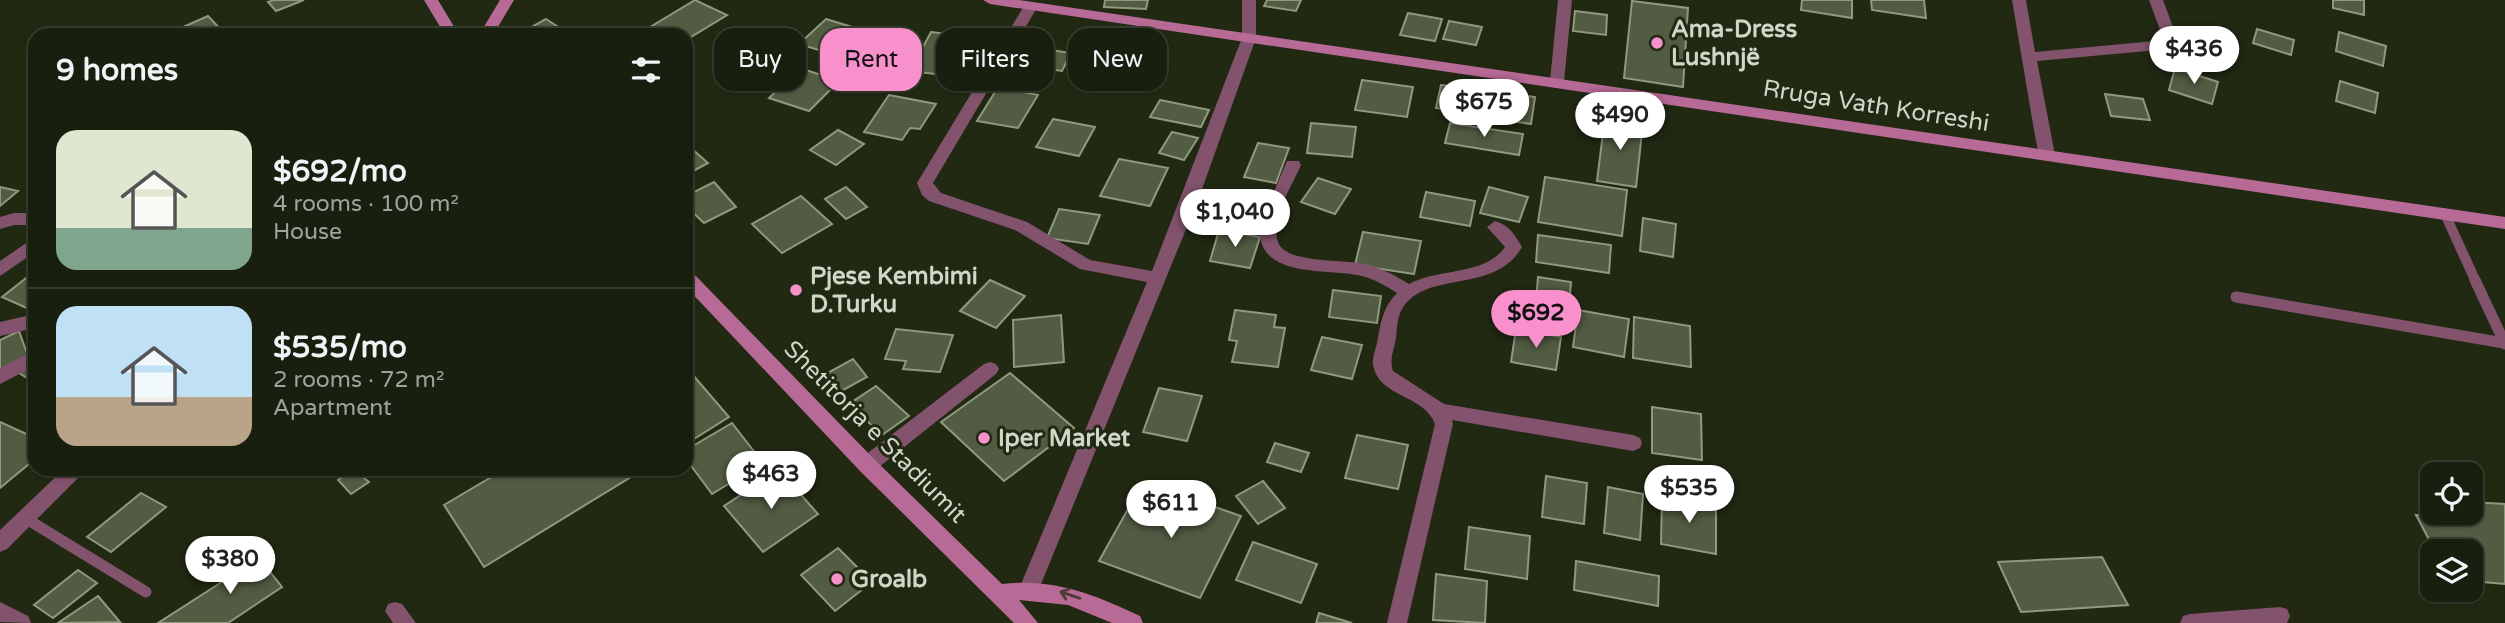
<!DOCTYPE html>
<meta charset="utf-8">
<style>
:root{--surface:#191f0e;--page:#222717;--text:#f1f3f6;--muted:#9fa29e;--line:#373d2e;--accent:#f890cb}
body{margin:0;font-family:"Varela Round",sans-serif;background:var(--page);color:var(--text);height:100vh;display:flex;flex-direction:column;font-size:26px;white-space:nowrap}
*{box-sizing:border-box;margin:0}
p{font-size:23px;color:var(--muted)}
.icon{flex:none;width:38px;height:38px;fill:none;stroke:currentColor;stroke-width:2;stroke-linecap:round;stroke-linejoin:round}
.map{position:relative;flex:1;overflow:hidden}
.side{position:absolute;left:28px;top:28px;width:665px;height:448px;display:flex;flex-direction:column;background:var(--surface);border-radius:21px;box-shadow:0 2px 5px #0004,0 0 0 2px var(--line)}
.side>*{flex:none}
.hud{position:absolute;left:714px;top:28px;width:665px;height:63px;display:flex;gap:14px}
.fabs{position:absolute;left:2420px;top:462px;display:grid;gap:14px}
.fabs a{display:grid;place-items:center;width:63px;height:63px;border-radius:14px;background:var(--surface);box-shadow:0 2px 5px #0004,0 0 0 2px var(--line);font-size:35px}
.price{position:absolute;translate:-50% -60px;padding:0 16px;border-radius:24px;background:#fff;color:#222;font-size:23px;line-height:46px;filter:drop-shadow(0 2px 4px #0008)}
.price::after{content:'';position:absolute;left:50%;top:42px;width:21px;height:16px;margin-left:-10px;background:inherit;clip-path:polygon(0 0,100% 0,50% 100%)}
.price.active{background:var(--accent);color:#111}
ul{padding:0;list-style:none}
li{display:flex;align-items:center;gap:21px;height:175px;padding:0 28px}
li+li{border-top:2px solid var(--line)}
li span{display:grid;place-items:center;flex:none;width:196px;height:140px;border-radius:21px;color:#555}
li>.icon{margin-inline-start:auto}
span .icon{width:84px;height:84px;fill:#fffc;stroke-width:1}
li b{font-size:30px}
h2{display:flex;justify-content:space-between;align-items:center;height:84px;padding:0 28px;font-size:30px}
.pill{padding:0 24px;border-radius:21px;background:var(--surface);box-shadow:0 2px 5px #0004,0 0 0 2px var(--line);font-size:24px;line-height:63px}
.pill.active{background:var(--accent);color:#111}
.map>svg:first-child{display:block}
.building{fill:#525c43;stroke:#8e997e;stroke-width:2}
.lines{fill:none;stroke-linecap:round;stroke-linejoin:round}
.lane-far1{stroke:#83536d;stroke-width:10}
.lane{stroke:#83536d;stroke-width:11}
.street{fill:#83536d;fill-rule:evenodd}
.secondary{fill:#b76a96;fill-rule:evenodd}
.oneway{stroke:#4e3c3a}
.poi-dot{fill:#f890cb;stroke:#212913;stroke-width:2.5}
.labels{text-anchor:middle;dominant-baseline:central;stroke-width:6;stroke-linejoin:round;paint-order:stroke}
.poi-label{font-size:24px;font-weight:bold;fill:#d0d6c8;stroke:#212913;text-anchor:start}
.street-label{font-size:24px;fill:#d0d6c8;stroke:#212913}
</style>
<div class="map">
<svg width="2505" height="623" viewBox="0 0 2505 623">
<rect width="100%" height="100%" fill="#212913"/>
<g class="building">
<path d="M274,0H304L276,11L268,2Z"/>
<path d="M695,0L727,15L686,40V35H637Z"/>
<path d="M1105,0H1148L1146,9L1104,7Z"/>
<path d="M1267,0H1301L1296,11L1264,6Z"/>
<path d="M1802,0H1852V18L1801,10Z"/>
<path d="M1871,0H1924L1926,18L1872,10Z"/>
<path d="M2333,0H2364V15L2333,8Z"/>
<path d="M1632,1L1688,8L1683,87L1624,78Z"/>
<path d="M1575,11L1607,15L1606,35L1573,31Z"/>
<path d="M1408,13L1442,19L1435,41L1400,35Z"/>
<path d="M208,16L222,31L214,35H179L174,31Z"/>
<path d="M546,19L571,35L521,33Z"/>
<path d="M826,19L862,30L835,55L799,44Z"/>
<path d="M1449,21L1482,27L1476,45L1443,39Z"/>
<path d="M2257,29L2294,40L2291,55L2253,43Z"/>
<path d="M931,32L980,38L960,77L910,71Z"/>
<path d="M2339,32L2386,46L2383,66L2336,51Z"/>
<path d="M864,42L908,48L889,81L844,75Z"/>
<path d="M1037,48L1071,53L1062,71L1028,66Z"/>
<path d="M1083,55L1117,61L1108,79L1073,73Z"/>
<path d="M800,68L839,81L809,111L769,98Z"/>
<path d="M2175,68L2218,82L2212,104L2169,90Z"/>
<path d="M1362,80L1413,87L1407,117L1355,110Z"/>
<path d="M2340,81L2378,93L2375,113L2336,101Z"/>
<path d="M1441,85L1472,89L1467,113L1436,108Z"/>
<path d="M998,87L1038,95L1018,128L977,121Z"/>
<path d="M1514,94L1535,97L1531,124L1510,121Z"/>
<path d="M2105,94L2143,99L2150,120L2111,116Z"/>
<path d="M889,95L936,104L920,129L910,128L902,140L864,132Z"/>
<path d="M1160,100L1209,110L1201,127L1150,117Z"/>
<path d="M1605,117L1643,123L1636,187L1597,181Z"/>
<path d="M1053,119L1095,127L1079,156L1036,147Z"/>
<path d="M1311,123L1356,127L1352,157L1307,153Z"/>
<path d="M1450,123L1523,134L1519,155L1445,143Z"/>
<path d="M838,130L864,144L836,165L810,150Z"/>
<path d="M1172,132L1198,138L1184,160L1159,153Z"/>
<path d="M1258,143L1289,148L1276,183L1244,177Z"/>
<path d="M691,148L708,163L686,175V151Z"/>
<path d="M1119,159L1168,168L1150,206L1100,196Z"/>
<path d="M1545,177L1627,190L1622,236L1538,222Z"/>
<path d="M1318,178L1351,189L1335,214L1301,202Z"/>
<path d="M714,182L736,207L704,223L686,206V196Z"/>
<path d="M0,187L18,191L0,206Z"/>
<path d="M846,187L867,207L846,219L825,199Z"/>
<path d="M1489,187L1528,197L1519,222L1480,213Z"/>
<path d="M1426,192L1475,201L1470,226L1420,217Z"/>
<path d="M801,196L832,224L782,253L752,224Z"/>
<path d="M1059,209L1100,215L1088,244L1047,238Z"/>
<path d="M1643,218L1676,224L1673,257L1640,251Z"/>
<path d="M1219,230L1260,237L1250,268L1210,261Z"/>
<path d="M1363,232L1421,241L1414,274L1355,265Z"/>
<path d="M1538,235L1611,245L1609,273L1536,262Z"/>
<path d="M35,271V304L29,309L2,297Z"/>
<path d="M1538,277L1571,282L1569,306L1536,301Z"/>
<path d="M990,280L1025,296L996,328L960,311Z"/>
<path d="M1333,290L1381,296L1377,323L1329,317Z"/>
<path d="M1235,310L1276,315L1274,327L1285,328L1278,367L1232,362L1237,341L1229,340Z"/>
<path d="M1578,310L1629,319L1624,357L1573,347Z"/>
<path d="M1061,315L1064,362L1014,367L1013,320Z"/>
<path d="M1634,317L1690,326L1691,367L1633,358Z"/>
<path d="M896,329L953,335L940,372L903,369L906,361L885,359Z"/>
<path d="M1516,329L1561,337L1556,370L1511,362Z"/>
<path d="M19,331L29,359L0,372V340Z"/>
<path d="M1322,337L1362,345L1352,379L1311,370Z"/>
<path d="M853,359L867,377L836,394L822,376Z"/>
<path d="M35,362V383L19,373Z"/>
<path d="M686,367L729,417L686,444Z"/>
<path d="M1010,373L1074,428L1004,481L941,422Z"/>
<path d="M876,386L909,416L882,435L849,404Z"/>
<path d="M1159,388L1202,396L1187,441L1143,432Z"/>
<path d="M1652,407L1701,414L1702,460L1652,453Z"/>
<path d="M0,422L35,438V459L0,488Z"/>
<path d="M732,423L763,463L712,494L686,459V450Z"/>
<path d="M1357,435L1408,445L1398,489L1345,478Z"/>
<path d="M1275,443L1309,453L1301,472L1267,462Z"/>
<path d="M340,469H377L364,478L369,482L351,494L338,480L345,475Z"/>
<path d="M505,469H644L484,567L444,505Z"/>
<path d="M779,470L818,514L763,552L724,506Z"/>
<path d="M1546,476L1587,483L1584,524L1542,517Z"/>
<path d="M1263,481L1285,508L1258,524L1236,496Z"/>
<path d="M1143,482L1241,516L1200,598L1099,561Z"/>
<path d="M1608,487L1643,494L1640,540L1604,533Z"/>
<path d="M141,493L166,507L111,552L87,537Z"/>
<path d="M1662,496L1716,505V554L1661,544Z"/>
<path d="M2471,502L2505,504V584L2471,581V551H2435L2416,515L2455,518L2452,513H2471Z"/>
<path d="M1469,527L1530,536L1527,579L1465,569Z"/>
<path d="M1253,542L1317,564L1301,603L1236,580Z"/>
<path d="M838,548L872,582L835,611L801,575Z"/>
<path d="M256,554L282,587L228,623H158L228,578L225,574Z"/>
<path d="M2102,557L2128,605L2021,612L1998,562Z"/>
<path d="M1576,561L1659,576L1658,606L1574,590Z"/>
<path d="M78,570L97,583L53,618L34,605Z"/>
<path d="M1436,574L1487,581L1485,623L1433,620Z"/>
<path d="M98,596L120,622L58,623Z"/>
<path d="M1319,613L1352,623H1316Z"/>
</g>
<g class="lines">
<path class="lane-far1" d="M2445,214L2476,282"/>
<g class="lane">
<path d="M2475,280L2505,344"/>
<path d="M2236,297L2504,343"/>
<path d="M25,518L146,592"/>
</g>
<g class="street">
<path d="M1242,0H1256V38L1196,206L1262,220L1287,161H1299L1301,165C1292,186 1270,219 1278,242C1285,264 1345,259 1365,264C1381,268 1395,275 1409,284C1438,268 1485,276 1505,247L1487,227L1495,221C1509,225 1515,235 1522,247C1494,296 1424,268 1401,311C1397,319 1397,330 1396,338C1394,350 1389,360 1393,371L1444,404L1633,435L1640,438L1642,443L1640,448L1633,451L1452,420L1453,424L1407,623H1387L1435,424C1424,394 1379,398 1373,365C1372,357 1377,346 1378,338C1381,320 1384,306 1397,293C1386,286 1374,279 1362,276C1331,268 1259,279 1260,231L1191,217L1039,589L1036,595L1029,598L1022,595L1019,589L1147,282L1080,269L1015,230L929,201L922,195L917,183L1024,6L1026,3H1036L1038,6L933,183L941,193L1027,222L1090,260L1152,271L1242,38Z"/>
<path d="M1558,0H1572L1564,81L1557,86L1550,81Z"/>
<path d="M2012,0H2026L2035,52L2155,41L2162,35L2149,0H2163L2176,35L2171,44L2158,50L2037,61L2055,155L2047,160L2039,155L2035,136Z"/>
<path d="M14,213H35V225H14L0,229V217Z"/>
<path d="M35,237V252L0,276V261Z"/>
<path d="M35,314V328L0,336V322Z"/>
<path d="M35,350V366L0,384V368Z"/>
<path d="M990,362L996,364L999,369L996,374L874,471L867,473L860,471L857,465L860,459L984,364Z"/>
<path d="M64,469H87L7,549L0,552V530Z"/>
<path d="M0,602L28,616L31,623L0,622Z"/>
<path d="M395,602L402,604L416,623H393L385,611L388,604Z"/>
<path d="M2280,607L2287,609L2290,616L2287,623H2180L2183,616L2190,614Z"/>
</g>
<g class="secondary">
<path d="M424,0H438L459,35H445Z"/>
<path d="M500,0H514L493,35H479Z"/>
<path d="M983,0H1019L2505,217V229L990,4Z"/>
<path d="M686,270L692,272L874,459L1002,584C1053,578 1094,594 1140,616L1143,623H1112L1068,605L1019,600L1038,623H1014L860,471L686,287Z"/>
</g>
</g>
<defs><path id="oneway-shaft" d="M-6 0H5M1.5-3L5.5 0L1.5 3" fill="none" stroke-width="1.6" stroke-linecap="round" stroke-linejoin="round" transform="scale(1.75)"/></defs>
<use class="oneway" href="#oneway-shaft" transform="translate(1070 595) rotate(-161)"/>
<g class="poi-dot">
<circle cx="1657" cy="43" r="7"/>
<circle cx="796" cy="290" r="7"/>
<circle cx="984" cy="438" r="7"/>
<circle cx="837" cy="579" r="7"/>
</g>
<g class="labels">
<g class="poi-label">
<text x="1671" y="29">Ama-Dress<tspan x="1671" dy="28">Lushnjë</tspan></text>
<text x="810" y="276">Pjese Kembimi<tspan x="810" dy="28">D.Turku</tspan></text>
<text x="998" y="438">Iper Market</text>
<text x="851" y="579">Groalb</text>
</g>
<g class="street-label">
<text transform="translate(1876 106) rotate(9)">Rruga Vath Korreshi</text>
<text transform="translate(875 432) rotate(45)">Shetitorja e Stadiumit</text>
</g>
</g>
</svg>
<div class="fabs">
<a><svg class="icon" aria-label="locate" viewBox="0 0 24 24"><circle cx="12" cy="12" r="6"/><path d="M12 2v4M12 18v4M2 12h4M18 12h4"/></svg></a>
<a><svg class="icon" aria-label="layers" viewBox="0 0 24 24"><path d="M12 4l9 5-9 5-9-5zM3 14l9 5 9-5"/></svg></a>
</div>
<b class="price" style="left:2194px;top:86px">$436</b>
<b class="price" style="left:1484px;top:139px">$675</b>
<b class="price" style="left:1620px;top:152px">$490</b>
<b class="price" style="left:1235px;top:249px">$1,040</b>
<b class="price active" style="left:1536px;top:350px">$692</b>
<b class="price" style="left:771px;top:511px">$463</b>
<b class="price" style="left:1689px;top:525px">$535</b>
<b class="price" style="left:1171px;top:540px">$611</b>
<b class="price" style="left:230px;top:596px">$380</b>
<div class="hud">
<a class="pill">Buy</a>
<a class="pill active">Rent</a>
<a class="pill">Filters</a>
<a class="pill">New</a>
</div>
<section class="side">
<h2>9 homes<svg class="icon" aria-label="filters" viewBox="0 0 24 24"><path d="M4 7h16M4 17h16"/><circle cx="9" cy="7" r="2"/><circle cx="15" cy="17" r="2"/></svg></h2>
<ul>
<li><span style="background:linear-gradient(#dfe7d0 70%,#7fa58c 0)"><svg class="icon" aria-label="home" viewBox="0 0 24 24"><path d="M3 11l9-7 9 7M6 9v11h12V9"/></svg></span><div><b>$692/mo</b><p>4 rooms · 100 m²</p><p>House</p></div></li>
<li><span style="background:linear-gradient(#bfe0f5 65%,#b9a48a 0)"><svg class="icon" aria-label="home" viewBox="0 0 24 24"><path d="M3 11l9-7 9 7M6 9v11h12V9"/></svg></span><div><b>$535/mo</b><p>2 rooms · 72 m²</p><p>Apartment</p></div></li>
</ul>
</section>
</div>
